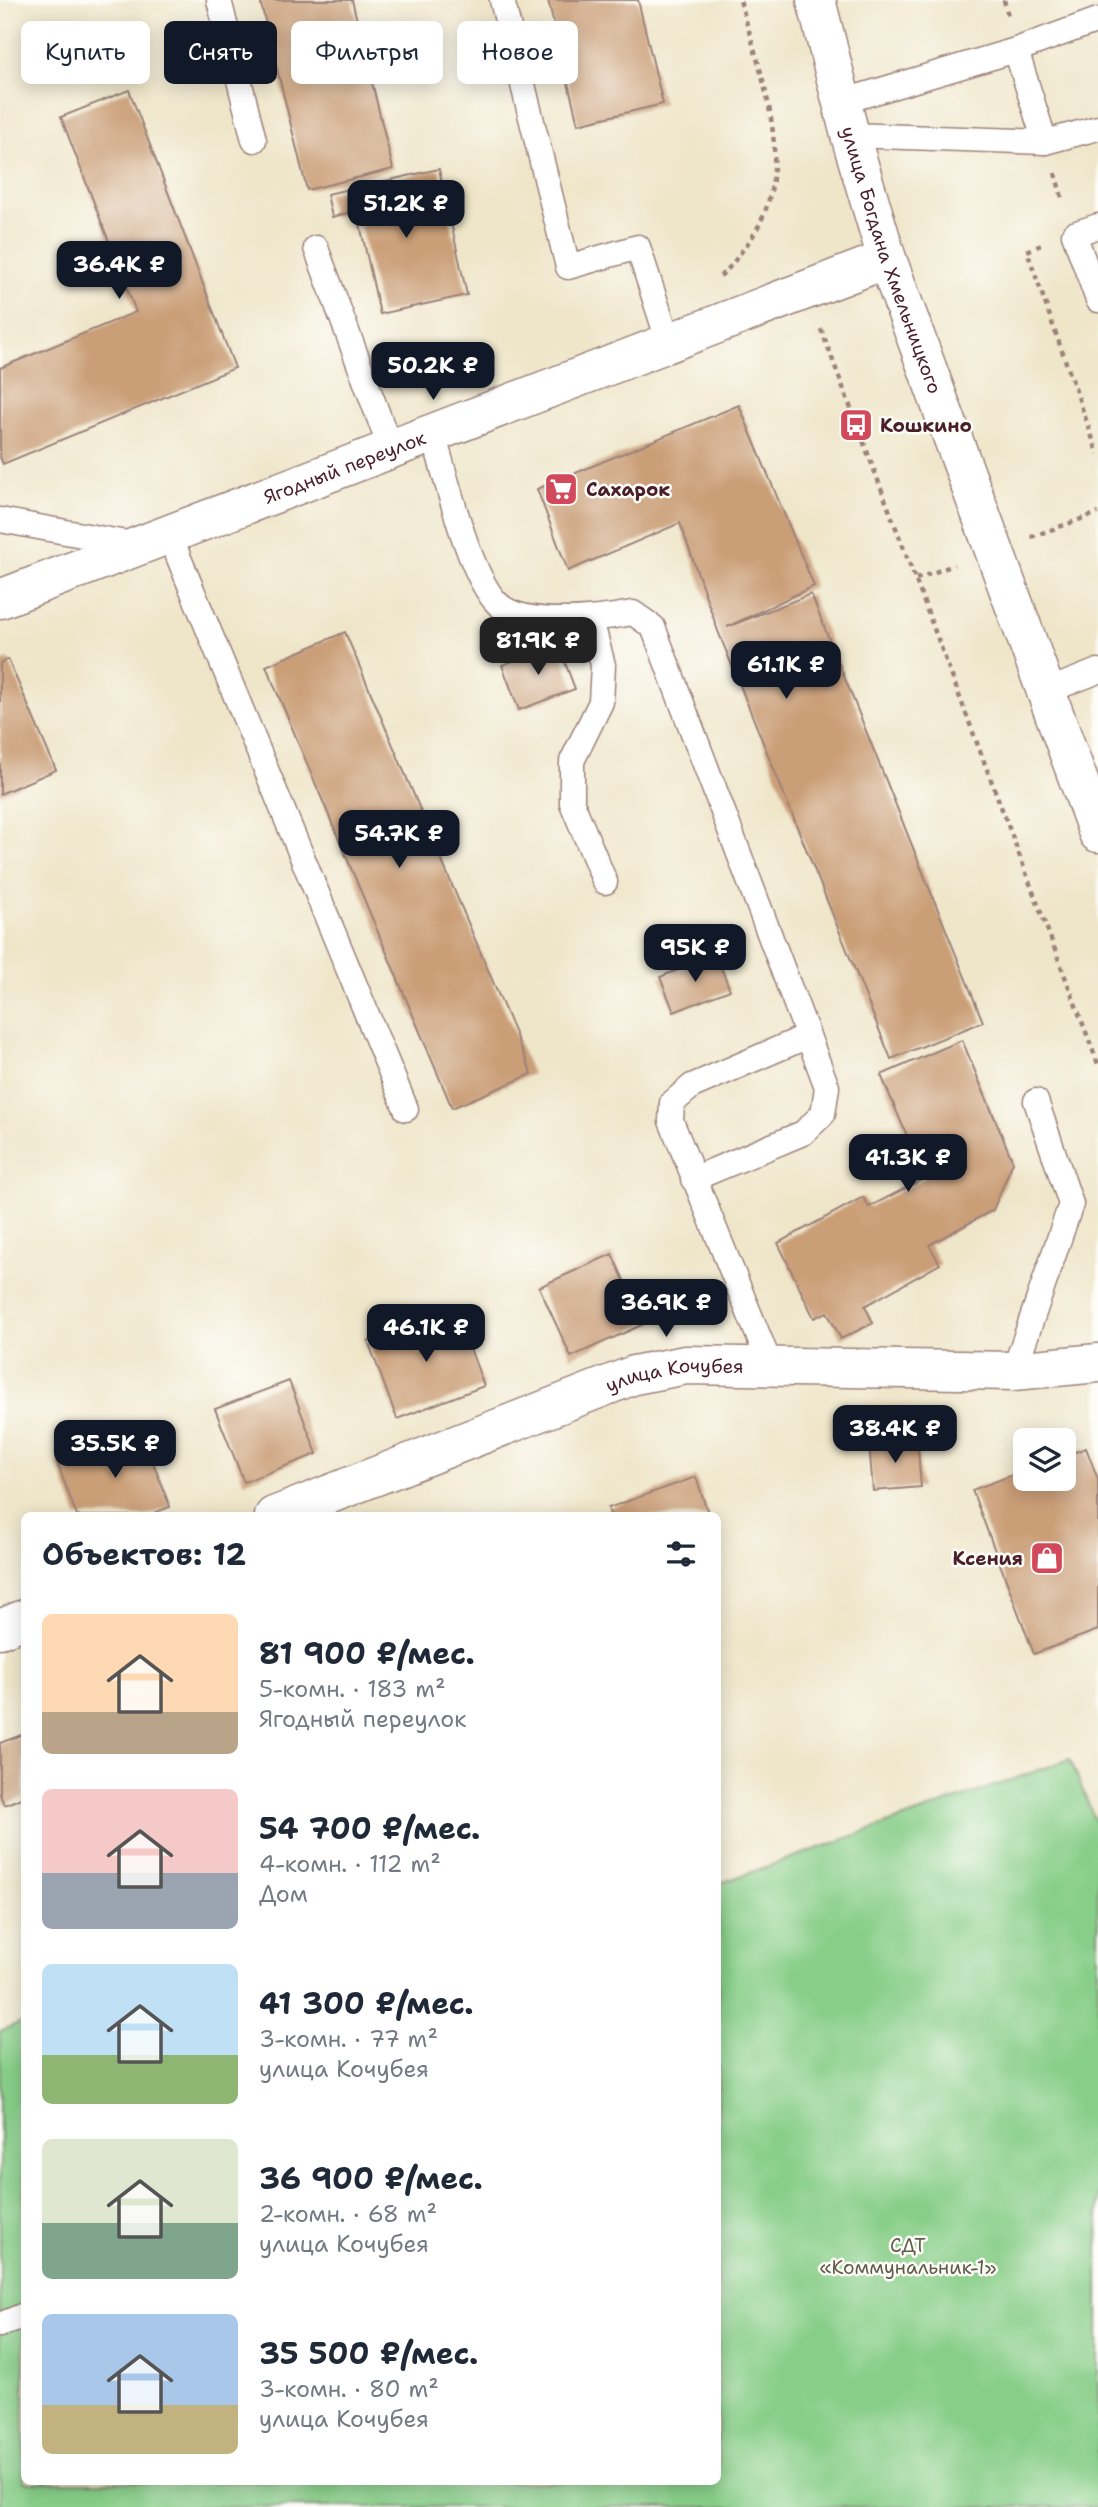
<!DOCTYPE html>
<html lang="ru">
<meta charset="utf-8">
<style>
:root{--surface:#fff;--page:#f6f6f7;--text:#1f2937;--muted:#747a83;--accent:#111827}
body{margin:0;font-family:"Shantell Sans",sans-serif;background:var(--page);color:var(--text);height:100vh;display:flex;flex-direction:column;font-size:26px;white-space:nowrap}
*{box-sizing:border-box;margin:0}
p{font-size:23px;color:var(--muted)}
.icon{flex:none;width:38px;height:38px;fill:none;stroke:currentColor;stroke-width:2;stroke-linecap:round;stroke-linejoin:round}
.map{position:relative;flex:1;overflow:hidden}
.panel{position:absolute;left:21px;top:1512px;width:700px;height:973px;display:flex;flex-direction:column;background:var(--surface);border-radius:10px;box-shadow:0 4px 18px #0003}
.panel>*{flex:none}
.hud{position:absolute;left:21px;top:21px;width:700px;height:63px;display:flex;gap:14px}
.buttons{position:absolute;left:1013px;top:1428px;display:grid;gap:14px}
.buttons a{display:grid;place-items:center;width:63px;height:63px;border-radius:10px;background:var(--surface);box-shadow:0 4px 18px #0003;font-size:35px}
.price{position:absolute;translate:-50% -60px;padding:0 16px;border-radius:14px;background:var(--accent);color:#fff;font-size:23px;line-height:46px;filter:drop-shadow(0 2px 4px #0008)}
.price::after{content:'';position:absolute;left:50%;top:42px;width:21px;height:16px;margin-left:-10px;background:inherit;clip-path:polygon(0 0,100% 0,50% 100%)}
.price.active{background:#222;color:#fff}
ul{padding:0;list-style:none}
li{display:flex;align-items:center;gap:21px;height:175px;padding:0 21px}
li span{display:grid;place-items:center;flex:none;width:196px;height:140px;border-radius:10px;color:#555}
li>.icon{margin-inline-start:auto}
span .icon{width:84px;height:84px;fill:#fffc;stroke-width:1}
li b{font-size:30px}
h2{display:flex;justify-content:space-between;align-items:center;height:84px;padding:0 21px;font-size:30px}
.chip{padding:0 24px;border-radius:10px;background:var(--surface);box-shadow:0 4px 18px #0003;font-size:24px;line-height:63px}
.chip.active{background:var(--accent);color:#fff}
.map>svg:first-child{display:block}
.green{fill:#87ce88;stroke:#68765a;stroke-width:2}
.building{fill:#ca9e77}
.lines{fill:none;stroke-linecap:round;stroke-linejoin:round}
.service-casing{stroke:#9c827a;stroke-width:27}
.minor-casing{stroke:#9c827a;stroke-width:41}
.primary-casing{stroke:#9c827a;stroke-width:41}
.path{stroke:#9c827a;stroke-width:4.5;stroke-dasharray:5 5;stroke-linecap:butt}
.service{stroke:#fff;stroke-width:24}
.minor{stroke:#fff;stroke-width:38}
.primary{stroke:#fff;stroke-width:38}
.labels{text-anchor:middle;dominant-baseline:central;stroke-width:5;stroke-linejoin:round;paint-order:stroke}
.street-label{font-size:19px;fill:#4a1f2b;stroke:#fdfcf7}
.poi-label{font-size:19px;font-weight:bold;fill:#4a1f2b;stroke:#fdfcf7;text-anchor:start}
.park-label{font-size:19px;fill:#5f5c4c;stroke:#fdfcf7}
</style>
<div class="map">
<svg width="1098" height="2507" viewBox="0 0 1098 2507">
<rect width="100%" height="100%" fill="#fdfcf7"/>
<filter id="ink" filterUnits="userSpaceOnUse"><feTurbulence type="fractalNoise" baseFrequency=".0143" numOctaves="2"/><feDisplacementMap in="SourceGraphic" scale="14" xChannelSelector="R" yChannelSelector="G"/><feConvolveMatrix kernelMatrix="1 2 1 2 8 2 1 2 1" color-interpolation-filters="sRGB"/></filter>
<filter id="wash" filterUnits="userSpaceOnUse"><feTurbulence type="fractalNoise" baseFrequency=".00686" numOctaves="4" result="noise"/><feDisplacementMap in="SourceGraphic" scale="28" xChannelSelector="R" yChannelSelector="G"/><feGaussianBlur stdDeviation="1.57" result="paint"/><feColorMatrix in="noise" values="0 0 0 0 0 0 0 0 0 0 0 0 0 0 0 0 0 1.4 0 .05"/><feComposite in="paint" operator="in"/></filter>
<g filter="url(#wash)">
<rect width="100%" height="100%" fill="#efe6ca"/>
<path class="green" d="M1070,1759L1098,1828V2507H0V2031L24,2022V2482H718V1884Z"/>
<g id="blocks">
<g class="building">
<path d="M260,0H352L393,169L307,190Z"/>
<path d="M548,0H638L663,104L578,124Z"/>
<path d="M129,90L235,368L3,464L0,457V368L136,312L61,117Z"/>
<path d="M439,169L467,295L380,314L357,211L332,217L327,194Z"/>
<path d="M739,405L814,586L727,627L811,594L983,1022L891,1059L718,631L680,523L568,571L537,489Z"/>
<path d="M345,632L532,1074L452,1108L266,666Z"/>
<path d="M558,644L575,689L519,710L502,665Z"/>
<path d="M8,659L56,770L0,794V663Z"/>
<path d="M716,955L730,990L674,1012L660,977Z"/>
<path d="M962,1040L1013,1162L993,1210L929,1245L940,1264L865,1306L873,1323L841,1339L827,1312L814,1318L778,1243L863,1197L869,1207L925,1178L881,1075Z"/>
<path d="M612,1254L644,1324L571,1357L539,1287Z"/>
<path d="M455,1308L484,1386L397,1419L368,1341Z"/>
<path d="M289,1381L317,1454L244,1482L215,1409Z"/>
<path d="M141,1431L170,1507L146,1516H77L57,1462Z"/>
<path d="M917,1438L921,1487L873,1491L869,1442Z"/>
<path d="M1086,1448L1098,1479V1630L1034,1654L972,1490L1026,1470V1479H1064V1456Z"/>
<path d="M696,1477L709,1516H611L608,1508Z"/>
<path d="M24,1734V1797L4,1805L0,1794V1743Z"/>
</g>
</g>
</g>
<g filter="url(#ink)">
<use href="#blocks" fill-opacity="0" stroke="#9c827a" stroke-width="2"/>
<g class="lines">
<g class="service-casing">
<g id="service">
<path d="M219,0L254,140"/>
<path d="M502,0L568,267L638,247L669,343"/>
<path d="M1016,50L1045,142"/>
<path d="M841,102L1016,50L1098,20"/>
<path d="M850,135L1045,142L1098,128"/>
<path d="M1098,226L1074,234L1098,300"/>
<path d="M316,248L391,450"/>
<path d="M433,434C446,476 468,573 497,603C523,629 600,619 633,613L653,627L808,1036L692,1086L672,1103L671,1121L771,1367"/>
<path d="M0,520L137,545"/>
<path d="M169,534L406,1109"/>
<path d="M591,620L603,665L601,702L572,761V803L605,882"/>
<path d="M1045,692L1098,671"/>
<path d="M693,1179L803,1133L823,1114L827,1087L808,1036"/>
<path d="M1014,1371L1071,1204L1036,1101"/>
<path d="M0,2325L24,2315"/>
</g>
</g>
<g class="minor-casing">
<g id="minor">
<path id="s1" d="M0,599L887,259"/>
<path id="s2" d="M274,1516L634,1375L686,1365L1014,1371L1098,1363"/>
<path d="M0,1629L24,1619"/>
</g>
</g>
<g class="primary-casing">
<g id="primary">
<path id="s3" d="M816,0L850,135L887,259L1098,833"/>
</g>
</g>
<g class="path">
<path d="M1004,0L1008,16"/>
<path d="M1055,173L1063,201"/>
<path d="M1041,245L1027,251L1098,454"/>
<path d="M720,276C730,269 737,257 745,247C802,174 762,80 740,0"/>
<path d="M821,329L1098,1064"/>
<path d="M1031,537L1098,513"/>
<path d="M916,579L954,565"/>
</g>
<use href="#service" class="service"/>
<use href="#minor" class="minor"/>
<use href="#primary" class="primary"/>
</g>
</g>
<defs>
<g id="bus-square" transform="scale(1.75)"><rect x="-9" y="-9" width="18" height="18" rx="4" fill="#d1495b" stroke="#fdfcf7"/><path d="M-5-6H5V4H4V6H2V4H-2V6H-4V4H-5ZM-3.5-4V0h7V-4ZM-3.5 1.2v1.5H-2V1.2ZM2 1.2v1.5H3.5V1.2Z" fill="#fff"/></g>
<g id="supermarket-square" transform="scale(1.75)"><rect x="-9" y="-9" width="18" height="18" rx="4" fill="#d1495b" stroke="#fdfcf7"/><path d="M-6-5.5h2.5l.6 2H6L4.5 2H-2.5L-4.4-4H-6ZM-1.5 3.2a1.3 1.3 0 1 0 .1 0ZM3 3.2a1.3 1.3 0 1 0 .1 0Z" fill="#fff"/></g>
<g id="shop-square" transform="scale(1.75)"><rect x="-9" y="-9" width="18" height="18" rx="4" fill="#d1495b" stroke="#fdfcf7"/><path d="M-5-2.5h2.3a2.7 3.5 0 0 1 5.4 0H5L5.5 6h-11ZM-1.5-2.5h3a1.5 2.3 0 0 0-3 0Z" fill="#fff"/></g>
</defs>
<g fill-rule="evenodd">
<use href="#bus-square" x="856" y="425"/>
<use href="#supermarket-square" x="561" y="489"/>
<use href="#shop-square" x="1047" y="1558"/>
</g>
<g class="labels">
<g class="street-label">
<text stroke="none"><textPath href="#s3" startOffset="271">улица Богдана Хмельницкого</textPath></text>
<text stroke="none"><textPath href="#s1" startOffset="369">Ягодный переулок</textPath></text>
<text stroke="none"><textPath href="#s2" startOffset="427">улица Кочубея</textPath></text>
</g>
<g class="poi-label">
<text x="880" y="425">Кошкино</text>
<text x="586" y="489">Сахарок</text>
<text x="1023" y="1558" text-anchor="end">Ксения</text>
</g>
<g class="park-label">
<text x="908" y="2245">СДТ<tspan x="908" dy="22">«Коммунальник-1»</tspan></text>
</g>
</g>
</svg>
<div class="buttons">
<a><svg class="icon" aria-label="layers" viewBox="0 0 24 24"><path d="M12 4l9 5-9 5-9-5zM3 14l9 5 9-5"/></svg></a>
</div>
<b class="price" style="left:406px;top:240px">51.2K ₽</b>
<b class="price" style="left:119px;top:301px">36.4K ₽</b>
<b class="price" style="left:433px;top:402px">50.2K ₽</b>
<b class="price active" style="left:538px;top:677px">81.9K ₽</b>
<b class="price" style="left:786px;top:701px">61.1K ₽</b>
<b class="price" style="left:399px;top:870px">54.7K ₽</b>
<b class="price" style="left:695px;top:984px">95K ₽</b>
<b class="price" style="left:908px;top:1194px">41.3K ₽</b>
<b class="price" style="left:666px;top:1339px">36.9K ₽</b>
<b class="price" style="left:426px;top:1364px">46.1K ₽</b>
<b class="price" style="left:895px;top:1465px">38.4K ₽</b>
<b class="price" style="left:115px;top:1480px">35.5K ₽</b>
<div class="hud">
<a class="chip">Купить</a>
<a class="chip active">Снять</a>
<a class="chip">Фильтры</a>
<a class="chip">Новое</a>
</div>
<section class="panel">
<h2>Объектов: 12<svg class="icon" aria-label="filters" viewBox="0 0 24 24"><path d="M4 7h16M4 17h16"/><circle cx="9" cy="7" r="2"/><circle cx="15" cy="17" r="2"/></svg></h2>
<ul>
<li><span style="background:linear-gradient(#ffd9b3 70%,#b9a48a 0)"><svg class="icon" aria-label="home" viewBox="0 0 24 24"><path d="M3 11l9-7 9 7M6 9v11h12V9"/></svg></span><div><b>81 900 ₽/мес.</b><p>5-комн. · 183 m²</p><p>Ягодный переулок</p></div></li>
<li><span style="background:linear-gradient(#f6c9c9 60%,#9aa5b1 0)"><svg class="icon" aria-label="home" viewBox="0 0 24 24"><path d="M3 11l9-7 9 7M6 9v11h12V9"/></svg></span><div><b>54 700 ₽/мес.</b><p>4-комн. · 112 m²</p><p>Дом</p></div></li>
<li><span style="background:linear-gradient(#bfe0f5 65%,#8fb573 0)"><svg class="icon" aria-label="home" viewBox="0 0 24 24"><path d="M3 11l9-7 9 7M6 9v11h12V9"/></svg></span><div><b>41 300 ₽/мес.</b><p>3-комн. · 77 m²</p><p>улица Кочубея</p></div></li>
<li><span style="background:linear-gradient(#dfe7d0 60%,#7fa58c 0)"><svg class="icon" aria-label="home" viewBox="0 0 24 24"><path d="M3 11l9-7 9 7M6 9v11h12V9"/></svg></span><div><b>36 900 ₽/мес.</b><p>2-комн. · 68 m²</p><p>улица Кочубея</p></div></li>
<li><span style="background:linear-gradient(#a9c7e8 65%,#c2b280 0)"><svg class="icon" aria-label="home" viewBox="0 0 24 24"><path d="M3 11l9-7 9 7M6 9v11h12V9"/></svg></span><div><b>35 500 ₽/мес.</b><p>3-комн. · 80 m²</p><p>улица Кочубея</p></div></li>
</ul>
</section>
</div>
